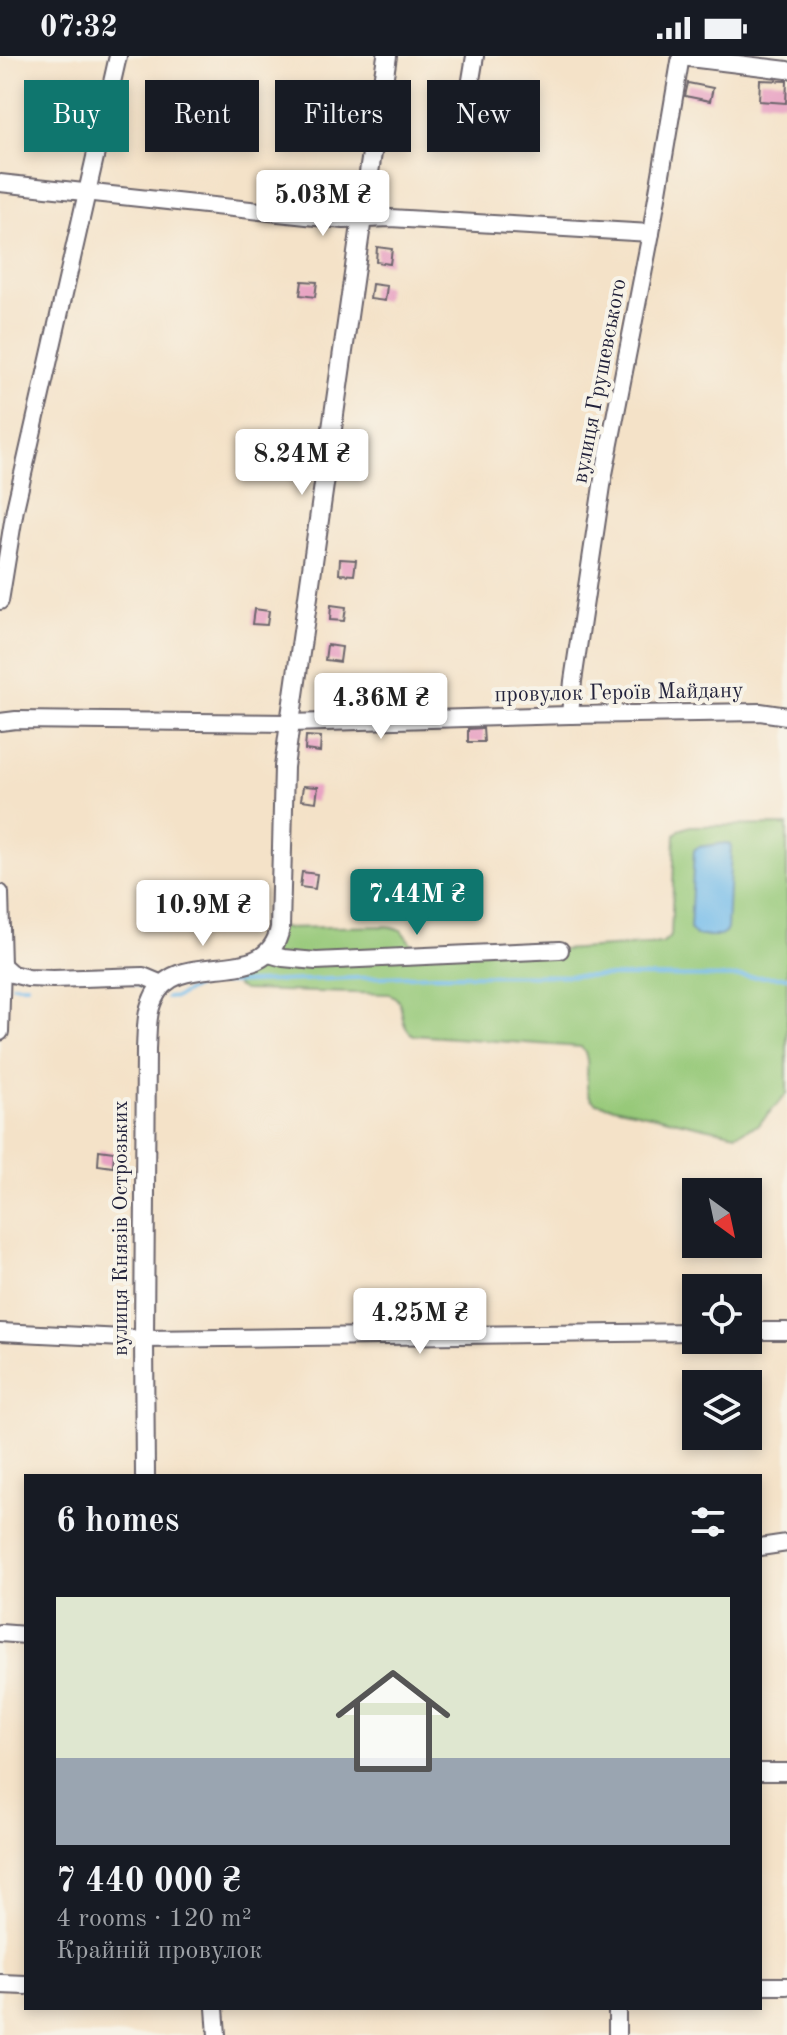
<!DOCTYPE html>
<meta charset="utf-8">
<style>
:root{--surface:#171b24;--page:#242831;--text:#f1f3f6;--muted:#9ea1a6;--line:#363941;--accent:#0f766e}
body{margin:0;font-family:"Old Standard TT",serif;background:var(--page);color:var(--text);height:100vh;display:flex;flex-direction:column;font-size:30px;white-space:nowrap}
*{box-sizing:border-box;margin:0}
p{font-size:26px;color:var(--muted)}
.icon{flex:none;width:44px;height:44px;fill:none;stroke:currentColor;stroke-width:2;stroke-linecap:round;stroke-linejoin:round}
.map{position:relative;flex:1;overflow:hidden}
.sheet{position:absolute;left:24px;top:1418px;width:738px;height:536px;display:flex;flex-direction:column;background:var(--surface);border-radius:0px;box-shadow:0 4px 12px #0003}
.sheet>*{flex:none}
.banner{position:absolute;left:24px;top:24px;width:740px;height:72px;display:flex;gap:16px}
.needle{width:52px;rotate:147deg}
.tools{position:absolute;left:682px;top:1122px;display:grid;gap:16px}
.tools a{display:grid;place-items:center;width:80px;height:80px;border-radius:0px;background:var(--surface);box-shadow:0 4px 12px #0003;font-size:40px}
.price{position:absolute;translate:-50% -68px;padding:0 18px;border-radius:8px;background:#fff;color:#222;font-size:26px;line-height:52px;filter:drop-shadow(0 2px 4px #0008)}
.price::after{content:'';position:absolute;left:50%;top:48px;width:24px;height:18px;margin-left:-12px;background:inherit;clip-path:polygon(0 0,100% 0,50% 100%)}
.price.on{background:var(--accent);color:#fff}
ul{padding:0;list-style:none}
li{display:grid;align-content:center;gap:16px;height:424px;padding:0 32px}
li+li{border-top:2px solid var(--line)}
li span{display:grid;place-items:center;height:248px;border-radius:0px;color:#555}
li>.icon{margin-inline-start:auto}
span .icon{width:144px;height:144px;fill:#fffc;stroke-width:1}
li b{font-size:34px}
h2{display:flex;justify-content:space-between;align-items:center;height:96px;padding:0 32px;font-size:34px}
.tag{padding:0 28px;border-radius:0px;background:var(--surface);box-shadow:0 4px 12px #0003;font-size:28px;line-height:72px}
.tag.on{background:var(--accent);color:#fff}
.status{display:flex;justify-content:space-between;align-items:center;height:56px;padding:0 40px;background:var(--surface);direction:ltr}
.status svg{height:22px;fill:currentColor}
.map>svg:first-child{display:block}
.green{fill:#97c979;stroke:#5c765a;stroke-width:2}
.water{fill:#72bbea;stroke:#4a6e92;stroke-width:2}
.lines{fill:none;stroke-linecap:round;stroke-linejoin:round}
.stream{stroke:#72bbea;stroke-width:4}
.building{fill:#e8a3c3}
.minor-casing{stroke:#6c656c;stroke-width:20}
.tertiary-casing{stroke:#6c656c;stroke-width:22}
.minor{stroke:#fff;stroke-width:16}
.tertiary{stroke:#fff;stroke-width:18}
.labels{text-anchor:middle;dominant-baseline:central;stroke-width:8;stroke-linejoin:round;paint-order:stroke}
.street-label{font-size:22px;fill:#22223b;stroke:#f7f3e8}
</style>
<div class="status"><b>07:32</b><svg viewBox="0 0 49 12"><path d="M0 12V9h3v3zM5 12V6h3v6zM10 12V3h3v9zM15 12V0h3v12zM26 1h20v11H26zM47 4h2v5h-2z"/></svg></div>
<div class="map">
<svg width="787" height="1979" viewBox="0 0 787 1979">
<rect width="100%" height="100%" fill="#f7f3e8"/>
<filter id="ink" filterUnits="userSpaceOnUse"><feTurbulence type="fractalNoise" baseFrequency=".0125" numOctaves="2"/><feDisplacementMap in="SourceGraphic" scale="16" xChannelSelector="R" yChannelSelector="G"/><feConvolveMatrix kernelMatrix="1 2 1 2 8 2 1 2 1" color-interpolation-filters="sRGB"/></filter>
<filter id="wash" filterUnits="userSpaceOnUse"><feTurbulence type="fractalNoise" baseFrequency=".006" numOctaves="4" result="noise"/><feDisplacementMap in="SourceGraphic" scale="32" xChannelSelector="R" yChannelSelector="G"/><feGaussianBlur stdDeviation="1.8" result="paint"/><feColorMatrix in="noise" values="0 0 0 0 0 0 0 0 0 0 0 0 0 0 0 0 0 1.4 0 .05"/><feComposite in="paint" operator="in"/></filter>
<g filter="url(#wash)">
<rect width="100%" height="100%" fill="#f4e2c8"/>
<path class="green" d="M787,769V1038L758,1069L736,1078L596,1047C577,1035 596,1006 581,991L413,979C395,966 409,945 389,938L244,934L237,930L234,909L242,908L280,872L388,870L401,874L417,895L560,894L662,888L671,880L675,779L679,774L690,770Z"/>
<path class="water" d="M726,787L730,788L731,791L727,873L725,877L720,880H696L690,873L694,794L698,791Z"/>
<g class="lines">
<g class="stream">
<path d="M132,927L144,932"/>
<path d="M13,929H27"/>
<path d="M167,942L177,941L201,928L435,919L787,921"/>
</g>
</g>
<g id="blocks">
<g class="building">
<path d="M760,24L787,25L786,47L759,45Z"/>
<path d="M688,27L713,32L710,45L685,40Z"/>
<path d="M377,191L392,193L390,208L376,206Z"/>
<path d="M302,225L317,226L315,241L300,239Z"/>
<path d="M372,228L387,230L385,245L370,243Z"/>
<path d="M340,503L356,504L354,519L339,518Z"/>
<path d="M331,549L346,551L344,565L330,564Z"/>
<path d="M254,553L269,555L267,569L252,568Z"/>
<path d="M327,589L342,591L340,606L325,604Z"/>
<path d="M483,672L484,686H468V673Z"/>
<path d="M306,680L321,681L320,696L305,694Z"/>
<path d="M303,730L318,731L316,746L301,744Z"/>
<path d="M302,816L317,818L315,833L300,831Z"/>
<path d="M99,1094L114,1096L113,1111L98,1109Z"/>
</g>
</g>
</g>
<g filter="url(#ink)">
<use href="#blocks" fill-opacity="0" stroke="#6c656c" stroke-width="2"/>
<g class="lines">
<g class="minor-casing">
<g id="minor">
<path d="M681,1L787,14"/>
<path d="M464,66L475,0"/>
<path d="M0,127L344,164L390,162L651,177"/>
<path d="M0,545L15,453L118,0"/>
<path d="M570,659L573,625L603,423L651,177L681,0"/>
<path d="M0,666L16,664L290,667L570,659L760,656L787,660"/>
<path d="M0,837L2,909L0,976"/>
<path d="M269,898L283,902L316,905L560,894"/>
<path d="M2,909L12,918L28,922L53,923L143,920L162,928"/>
<path d="M748,1275H787"/>
<path d="M0,1276L144,1283L696,1276"/>
<path d="M760,1491L787,1487"/>
<path d="M0,1577L26,1579"/>
<path d="M760,1716H787"/>
<path d="M760,1930H787"/>
<path d="M215,1952L217,1979"/>
<path d="M617,1952V1979"/>
</g>
</g>
<g class="tertiary-casing">
<g id="tertiary">
<path d="M145,1420L144,1283L146,993C147,977 146,958 153,943C176,888 267,938 280,872L284,711L290,667L362,162L387,0"/>
<path d="M0,1928L26,1929"/>
</g>
</g>
<use href="#minor" class="minor"/>
<use href="#tertiary" class="tertiary"/>
</g>
</g>
<g class="labels">
<g class="street-label">
<text transform="translate(600 325) rotate(-79)">вулиця Грушевського</text>
<text transform="translate(619 637) rotate(-1)">провулок Героїв Майдану</text>
<text transform="translate(121 1172) rotate(-90)">вулиця Князів Острозьких</text>
</g>
</g>
</svg>
<div class="tools">
<a><svg class="needle" viewBox="-14 -14 28 28"><path d="M0-13l5 13h-10z" fill="#e53935"/><path d="M0 13l5-13h-10z" fill="#9ea1a6"/></svg></a>
<a><svg class="icon" aria-label="locate" viewBox="0 0 24 24"><circle cx="12" cy="12" r="6"/><path d="M12 2v4M12 18v4M2 12h4M18 12h4"/></svg></a>
<a><svg class="icon" aria-label="layers" viewBox="0 0 24 24"><path d="M12 4l9 5-9 5-9-5zM3 14l9 5 9-5"/></svg></a>
</div>
<b class="price" style="left:323px;top:182px">5.03M ₴</b>
<b class="price" style="left:302px;top:441px">8.24M ₴</b>
<b class="price" style="left:381px;top:685px">4.36M ₴</b>
<b class="price on" style="left:417px;top:881px">7.44M ₴</b>
<b class="price" style="left:203px;top:892px">10.9M ₴</b>
<b class="price" style="left:420px;top:1300px">4.25M ₴</b>
<div class="banner">
<a class="tag on">Buy</a>
<a class="tag">Rent</a>
<a class="tag">Filters</a>
<a class="tag">New</a>
</div>
<section class="sheet">
<h2>6 homes<svg class="icon" aria-label="filters" viewBox="0 0 24 24"><path d="M4 7h16M4 17h16"/><circle cx="9" cy="7" r="2"/><circle cx="15" cy="17" r="2"/></svg></h2>
<ul>
<li><span style="background:linear-gradient(#dfe7d0 65%,#9aa5b1 0)"><svg class="icon" aria-label="home" viewBox="0 0 24 24"><path d="M3 11l9-7 9 7M6 9v11h12V9"/></svg></span><div><b>7 440 000 ₴</b><p>4 rooms · 120 m²</p><p>Крайній провулок</p></div></li>
</ul>
</section>
</div>
